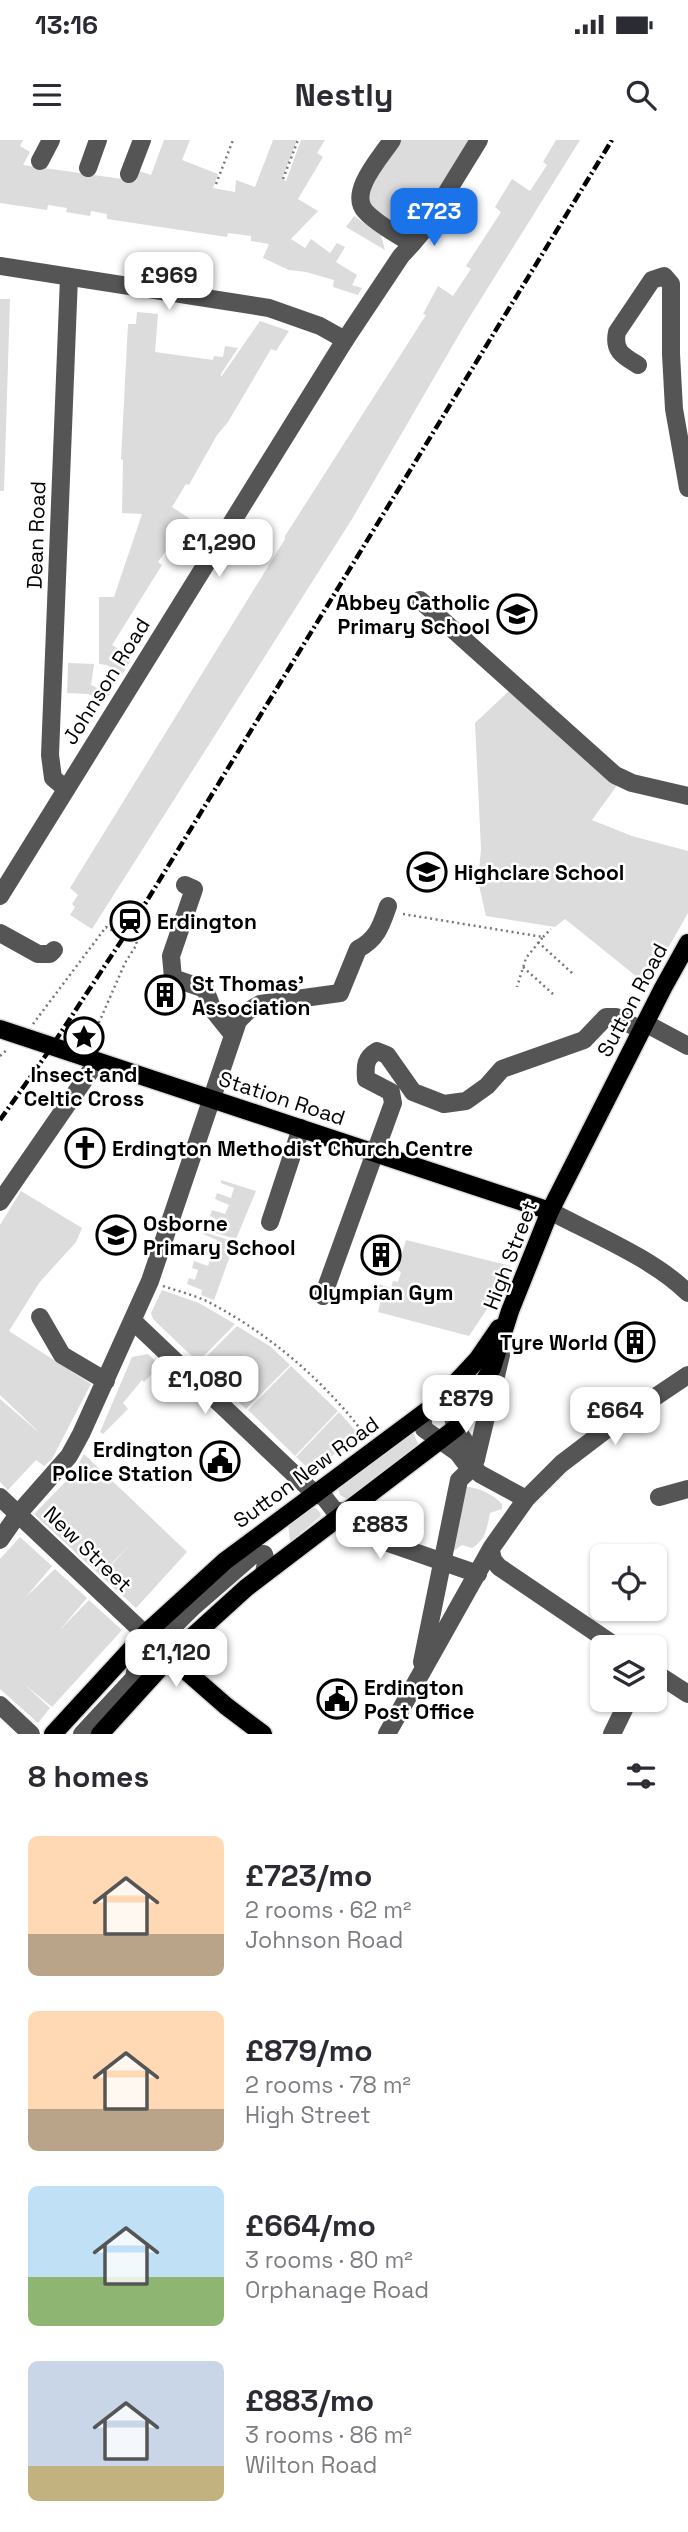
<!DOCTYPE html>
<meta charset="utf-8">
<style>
:root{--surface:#fff;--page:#f2f2f3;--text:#2b2b33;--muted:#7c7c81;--accent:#1a73e8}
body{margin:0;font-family:"Space Grotesk",sans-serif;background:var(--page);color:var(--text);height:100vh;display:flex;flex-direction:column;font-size:26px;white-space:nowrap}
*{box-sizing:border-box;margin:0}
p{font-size:23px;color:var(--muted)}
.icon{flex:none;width:38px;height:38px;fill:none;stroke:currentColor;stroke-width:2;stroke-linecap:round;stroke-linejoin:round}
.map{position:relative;height:1594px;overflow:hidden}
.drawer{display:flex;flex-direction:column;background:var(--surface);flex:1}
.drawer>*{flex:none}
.buttons{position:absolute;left:590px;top:1404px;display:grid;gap:14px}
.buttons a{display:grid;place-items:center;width:77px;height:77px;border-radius:10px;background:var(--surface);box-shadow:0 2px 5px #0004;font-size:35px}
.price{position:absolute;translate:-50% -60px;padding:0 16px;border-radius:14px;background:#fff;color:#222;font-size:23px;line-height:46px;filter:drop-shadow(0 2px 4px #0008)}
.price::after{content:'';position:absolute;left:50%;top:42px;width:21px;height:16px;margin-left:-10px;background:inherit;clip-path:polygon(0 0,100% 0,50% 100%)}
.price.selected{background:var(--accent);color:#fff}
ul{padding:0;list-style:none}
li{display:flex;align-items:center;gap:21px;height:175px;padding:0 28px}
li span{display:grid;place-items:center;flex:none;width:196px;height:140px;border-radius:10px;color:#555}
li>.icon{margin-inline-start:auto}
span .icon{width:84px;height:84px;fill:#fffc;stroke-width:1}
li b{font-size:30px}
h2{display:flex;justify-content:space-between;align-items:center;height:84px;padding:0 28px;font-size:30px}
.status{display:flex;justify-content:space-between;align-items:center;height:49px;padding:0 35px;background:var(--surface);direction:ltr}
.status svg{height:19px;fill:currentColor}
header{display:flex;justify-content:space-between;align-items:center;height:91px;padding:0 28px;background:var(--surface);font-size:32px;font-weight:800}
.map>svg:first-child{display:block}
.green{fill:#dcdcdc}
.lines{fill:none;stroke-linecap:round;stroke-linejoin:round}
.major-casing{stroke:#dbdbdb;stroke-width:21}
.path{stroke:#777;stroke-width:2.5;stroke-dasharray:2 3.5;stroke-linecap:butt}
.minor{stroke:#555;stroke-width:18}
.major{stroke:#000;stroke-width:18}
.rail{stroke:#000;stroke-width:4.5;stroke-dasharray:10 3.5 2 3.5;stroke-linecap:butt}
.labels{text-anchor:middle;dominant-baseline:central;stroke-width:5;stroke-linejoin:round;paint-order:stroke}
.street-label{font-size:21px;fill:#000;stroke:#fff}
.poi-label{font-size:21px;font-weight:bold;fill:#000;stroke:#fff;text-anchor:start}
</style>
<div class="status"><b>13:16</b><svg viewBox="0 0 49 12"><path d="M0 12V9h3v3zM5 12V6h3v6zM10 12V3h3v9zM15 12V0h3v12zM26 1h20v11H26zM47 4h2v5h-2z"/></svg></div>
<header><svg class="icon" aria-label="menu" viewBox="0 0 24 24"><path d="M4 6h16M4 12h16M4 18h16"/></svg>Nestly<svg class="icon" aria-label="search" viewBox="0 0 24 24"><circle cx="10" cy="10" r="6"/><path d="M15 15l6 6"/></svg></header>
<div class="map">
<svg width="688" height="1594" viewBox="0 0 688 1594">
<rect width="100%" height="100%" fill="#fff"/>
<g class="green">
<path d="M0,0H23L20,6L30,12L23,25L136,41L139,31L151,35L164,0H190L182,20L218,34L213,48L235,52L236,40L255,47L273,0H297L282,39L286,41L301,0H325L317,13L323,17L298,59L318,71L291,99L305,108L311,99L330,113L337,103L345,107L336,122L357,135L352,145L362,148L358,155L333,147L334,140L306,132L289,130L263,118L269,104L251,101V96L228,93L227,97L107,79V74L91,71L90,76L66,72L67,68L48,65L47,70L0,63Z"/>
<path d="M399,0H475L416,88C399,91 384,77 370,68L367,52Z"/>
<path d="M556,0H580L464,186L352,379L92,789L70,775L75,767L72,764L78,755L70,748L285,399V396L426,175L423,174L438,146L453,156L471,129L466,126L501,72L495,67L512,39L530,51L547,25L543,22Z"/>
<path d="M354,76L381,95L385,110L346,87Z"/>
<path d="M0,159H10L4,351H0Z"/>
<path d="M137,172L158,174L155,212L213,220L214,216L223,217L225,206L238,208L221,234V237L260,181L289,191L276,211L271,209L228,282L217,295L189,345L186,344L172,367L189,378L180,393L174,390L165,405L168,408L158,422L162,425L112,505L132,518L122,535L107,525L99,524V457H114L142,374L122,373L123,320L121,319L128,184H136Z"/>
<path d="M68,523L94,524L91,545L110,554L105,561L88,554L67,553Z"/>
<path d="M509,551L618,644L592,680L632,696L688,711V773L647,845L565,779L555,787L486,776L478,741L481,709L475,583Z"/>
<path d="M221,1040L256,1051L236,1099L205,1090L207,1087L213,1088L216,1079L210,1076L212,1070L225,1074L229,1065L215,1059L217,1053L231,1058L234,1048L221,1043Z"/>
<path d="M21,1051L82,1088L76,1102L39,1143L9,1191L91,1244L52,1319L44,1326L36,1320L8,1350L0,1342V1259L42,1295L0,1255V1085Z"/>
<path d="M204,1092L235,1102L214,1160L201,1155L202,1150L187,1144L189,1138L195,1140L198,1130L192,1128L194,1121L208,1126L211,1116L198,1111L200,1105L213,1110L217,1100L203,1094Z"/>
<path d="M406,1100L511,1126L495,1157L469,1196L378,1172L383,1151L374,1148L375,1143L391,1148L393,1141L398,1142L401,1132L397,1130Z"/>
<path d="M162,1150L199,1163L235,1184L198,1222L153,1179L151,1173Z"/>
<path d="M237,1186L271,1207L290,1225L246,1269L199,1224Z"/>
<path d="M148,1214L175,1240L169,1247L154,1232L144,1242L142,1240L123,1263L128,1269L103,1294L100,1292L132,1217Z"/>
<path d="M291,1226L338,1271L295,1316L248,1270Z"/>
<path d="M339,1272L359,1295L314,1330L310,1326L308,1328L296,1317Z"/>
<path d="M410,1293L414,1294L418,1304L347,1359L340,1355L337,1346Z"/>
<path d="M84,1314L187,1412L136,1468L101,1436L130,1405L100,1435L34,1374L72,1335Z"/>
<path d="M468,1347C480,1348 494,1355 502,1364V1369L490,1373C487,1386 487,1399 472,1408L462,1405L452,1412L463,1348Z"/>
<path d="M311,1367L316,1368L321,1374L320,1377L290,1402L288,1384Z"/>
<path d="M20,1397L52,1426L26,1457L55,1429L87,1458L59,1491L89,1460L122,1490L52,1567L24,1544L50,1568L38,1583L0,1549V1419Z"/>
</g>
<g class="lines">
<g class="major-casing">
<g id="major">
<path d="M0,889L550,1071"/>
<path d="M170,1517L226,1566L263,1594"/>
<path d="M53,1594L145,1494L225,1421L436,1264L477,1220L499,1188"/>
<path d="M100,1594L170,1517L246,1448L456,1288L492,1228L510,1171L550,1071L663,848L688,803"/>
</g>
</g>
<g class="path">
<path d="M283,39L298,0"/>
<path d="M216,44L233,0"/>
<path d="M403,774L543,797L526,818L517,847"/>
<path d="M543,797L551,789"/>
<path d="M538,802L572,833"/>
<path d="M523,827L553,854"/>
<path d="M33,884L106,787L113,791"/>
<path d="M90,903L125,823L137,804L134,796"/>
<path d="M0,916L8,909"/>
<path d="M163,1146C180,1152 199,1156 214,1165C272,1196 326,1243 365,1295"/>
</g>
<g class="minor">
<path d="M392,0C381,17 347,53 366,72C378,85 397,94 412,104L423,91L479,0"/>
<path d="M40,21L51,0"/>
<path d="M88,28L98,0"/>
<path d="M129,34L142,0"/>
<path d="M0,126L269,168L320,186L345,200"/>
<path d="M638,225C623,216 613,211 617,192L652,140L664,136L671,144V214L674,269L688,348"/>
<path d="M420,460L615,635L632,643L688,656"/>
<path d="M66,649L53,638L50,615L69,137"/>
<path d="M185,745L194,749L171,816L173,838L205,849L213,870L233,895"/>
<path d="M0,756L345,200L401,116L412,104"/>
<path d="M0,793L38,814H50L54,810"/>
<path d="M645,883L688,906"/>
<path d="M0,1062L96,923"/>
<path d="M550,1071C593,1094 654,1119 688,1153"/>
<path d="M270,1082L301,988"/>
<path d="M323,1156L393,963L391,952L366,939C365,926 365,918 377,911L387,915L413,952L444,964L466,961L487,946L502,929L584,900L606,877H616L641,890"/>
<path d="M40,1177L62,1215L106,1241"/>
<path d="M133,1181L315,1354L324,1357L334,1370L345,1372L354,1385L368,1396L478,1434"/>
<path d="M422,1276L424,1289L458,1313L467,1325L473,1327L480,1334L526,1359"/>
<path d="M476,1319L501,1215"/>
<path d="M0,1357L145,1494"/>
<path d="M659,1357L688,1349"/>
<path d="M0,1400L18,1374L69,1316L81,1294L150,1141L238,881L248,871L260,864L340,853L358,809C377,799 381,786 388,766"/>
<path d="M491,1411L493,1420L499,1427L617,1507"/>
<path d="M422,1522L459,1340L473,1327L476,1319L456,1288L451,1271L445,1266L436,1264"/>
<path d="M654,1532L688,1554"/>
<path d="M0,1565L31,1594"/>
<path d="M82,1594L134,1538L137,1522L192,1468L254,1414H264L266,1422L264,1434"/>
<path d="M387,1594L492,1407L526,1359L561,1324L603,1292L688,1235"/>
<path d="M612,1594L629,1559"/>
</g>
<use href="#major" class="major"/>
<path class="rail" d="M0,980L46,915L137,777L612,0"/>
</g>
<defs>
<g id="school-ring" transform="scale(2.0125)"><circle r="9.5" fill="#fff" stroke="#000" stroke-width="1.5"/><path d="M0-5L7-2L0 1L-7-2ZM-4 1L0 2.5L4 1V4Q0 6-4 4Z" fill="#000"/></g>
<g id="station-ring" transform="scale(2.0125)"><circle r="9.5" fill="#fff" stroke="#000" stroke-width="1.5"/><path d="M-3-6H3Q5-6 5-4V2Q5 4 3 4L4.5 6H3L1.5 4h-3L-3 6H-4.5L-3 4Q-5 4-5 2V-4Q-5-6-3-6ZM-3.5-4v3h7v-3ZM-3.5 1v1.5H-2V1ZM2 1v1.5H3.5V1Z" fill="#000"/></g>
<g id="building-ring" transform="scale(2.0125)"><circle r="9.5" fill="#fff" stroke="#000" stroke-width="1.5"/><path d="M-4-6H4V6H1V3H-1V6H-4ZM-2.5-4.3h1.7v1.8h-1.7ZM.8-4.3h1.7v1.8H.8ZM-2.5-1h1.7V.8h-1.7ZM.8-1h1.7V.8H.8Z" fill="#000"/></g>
<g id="sight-ring" transform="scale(2.0125)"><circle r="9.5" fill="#fff" stroke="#000" stroke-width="1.5"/><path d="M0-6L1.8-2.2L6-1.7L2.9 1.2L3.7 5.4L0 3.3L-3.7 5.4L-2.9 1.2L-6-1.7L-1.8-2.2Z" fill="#000"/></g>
<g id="church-ring" transform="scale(2.0125)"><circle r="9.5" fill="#fff" stroke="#000" stroke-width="1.5"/><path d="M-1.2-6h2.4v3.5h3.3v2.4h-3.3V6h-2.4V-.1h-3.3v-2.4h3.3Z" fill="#000"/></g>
<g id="civic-ring" transform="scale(2.0125)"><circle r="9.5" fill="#fff" stroke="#000" stroke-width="1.5"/><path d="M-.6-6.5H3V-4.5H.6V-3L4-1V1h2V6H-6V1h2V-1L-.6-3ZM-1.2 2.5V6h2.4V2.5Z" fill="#000"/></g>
</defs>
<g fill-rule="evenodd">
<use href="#school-ring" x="517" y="474"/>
<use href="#school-ring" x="427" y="732"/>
<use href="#station-ring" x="130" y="781"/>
<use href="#building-ring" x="165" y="855"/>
<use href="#sight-ring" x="84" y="897"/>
<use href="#church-ring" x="85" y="1008"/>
<use href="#school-ring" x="116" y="1095"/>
<use href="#building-ring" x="381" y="1115"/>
<use href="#building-ring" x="635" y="1202"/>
<use href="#civic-ring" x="220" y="1321"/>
<use href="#civic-ring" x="337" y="1559"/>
</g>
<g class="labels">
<g class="street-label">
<text transform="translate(36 395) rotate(-88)">Dean Road</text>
<text transform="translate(106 541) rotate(-58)">Johnson Road</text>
<text transform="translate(632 860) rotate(-62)">Sutton Road</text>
<text transform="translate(282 958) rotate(18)">Station Road</text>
<text transform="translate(510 1115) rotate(-69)">High Street</text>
<text transform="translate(306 1332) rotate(-36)">Sutton New Road</text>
<text transform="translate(88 1409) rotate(44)">New Street</text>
</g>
<g class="poi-label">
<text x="490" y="462" text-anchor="end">Abbey Catholic<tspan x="490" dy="24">Primary School</tspan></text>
<text x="454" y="732">Highclare School</text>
<text x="157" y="781">Erdington</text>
<text x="192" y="843">St Thomas'<tspan x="192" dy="24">Association</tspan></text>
<text x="84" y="934" text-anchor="middle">Insect and<tspan x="84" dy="24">Celtic Cross</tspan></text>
<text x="112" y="1008">Erdington Methodist Church Centre</text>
<text x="143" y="1083">Osborne<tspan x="143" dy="24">Primary School</tspan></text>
<text x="381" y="1152" text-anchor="middle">Olympian Gym</text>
<text x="608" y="1202" text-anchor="end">Tyre World</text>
<text x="193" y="1309" text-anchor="end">Erdington<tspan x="193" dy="24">Police Station</tspan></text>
<text x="364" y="1547">Erdington<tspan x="364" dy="24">Post Office</tspan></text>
</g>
</g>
</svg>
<div class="buttons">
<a><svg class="icon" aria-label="locate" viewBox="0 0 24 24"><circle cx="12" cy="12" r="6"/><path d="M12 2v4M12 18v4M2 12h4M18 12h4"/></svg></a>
<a><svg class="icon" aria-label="layers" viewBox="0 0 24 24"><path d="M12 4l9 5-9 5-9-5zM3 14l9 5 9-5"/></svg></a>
</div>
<b class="price selected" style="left:434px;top:108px">£723</b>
<b class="price" style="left:169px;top:172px">£969</b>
<b class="price" style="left:219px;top:439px">£1,290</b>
<b class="price" style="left:205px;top:1276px">£1,080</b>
<b class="price" style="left:466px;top:1295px">£879</b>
<b class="price" style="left:615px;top:1307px">£664</b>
<b class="price" style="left:380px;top:1421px">£883</b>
<b class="price" style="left:176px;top:1549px">£1,120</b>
</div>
<section class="drawer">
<h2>8 homes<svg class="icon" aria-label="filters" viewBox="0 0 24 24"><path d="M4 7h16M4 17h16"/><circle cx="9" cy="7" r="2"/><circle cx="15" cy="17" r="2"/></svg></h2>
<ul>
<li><span style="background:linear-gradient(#ffd9b3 70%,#b9a48a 0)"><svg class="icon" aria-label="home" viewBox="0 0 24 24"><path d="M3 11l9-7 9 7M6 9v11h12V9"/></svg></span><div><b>£723/mo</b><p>2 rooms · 62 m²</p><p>Johnson Road</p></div></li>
<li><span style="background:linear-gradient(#ffd9b3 70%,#b9a48a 0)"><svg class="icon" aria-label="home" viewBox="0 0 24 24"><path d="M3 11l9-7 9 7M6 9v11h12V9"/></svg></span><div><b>£879/mo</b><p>2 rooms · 78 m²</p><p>High Street</p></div></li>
<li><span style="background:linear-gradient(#bfe0f5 65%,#8fb573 0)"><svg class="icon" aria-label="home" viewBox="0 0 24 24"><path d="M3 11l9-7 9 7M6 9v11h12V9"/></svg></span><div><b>£664/mo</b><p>3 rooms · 80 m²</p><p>Orphanage Road</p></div></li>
<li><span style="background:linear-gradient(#c9d6e8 75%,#c2b280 0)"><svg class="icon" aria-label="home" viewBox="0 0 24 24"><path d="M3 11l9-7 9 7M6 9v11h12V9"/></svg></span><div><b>£883/mo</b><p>3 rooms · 86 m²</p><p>Wilton Road</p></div></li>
</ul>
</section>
